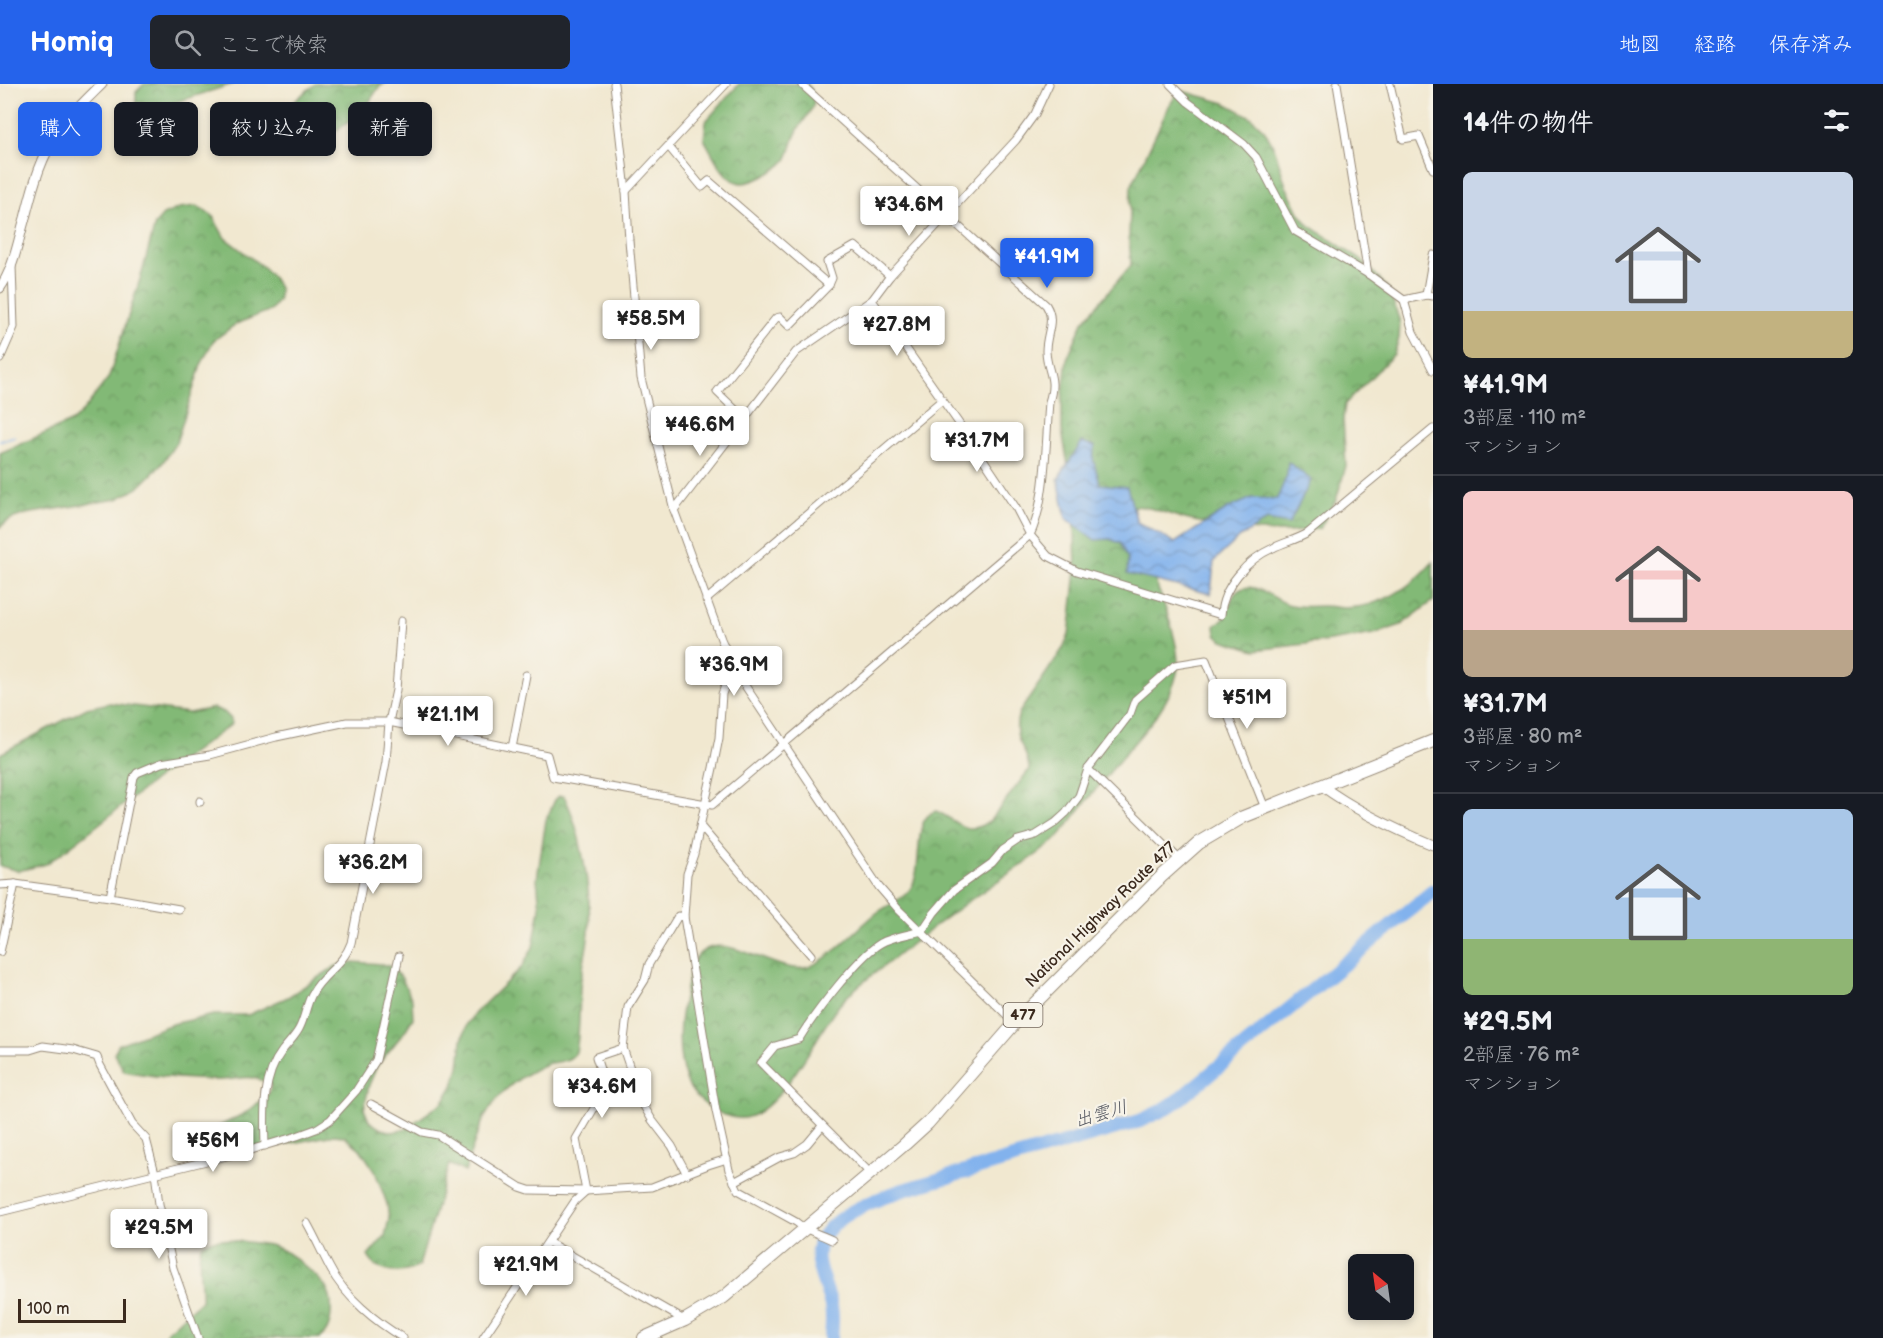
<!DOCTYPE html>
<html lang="ja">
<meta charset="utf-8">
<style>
:root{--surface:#171b24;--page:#20242c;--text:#f1f3f6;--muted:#9ea1a6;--line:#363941;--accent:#2563eb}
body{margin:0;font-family:"Balsamiq Sans","Klee One",sans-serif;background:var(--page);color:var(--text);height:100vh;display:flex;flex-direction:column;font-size:22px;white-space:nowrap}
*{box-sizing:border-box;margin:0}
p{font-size:20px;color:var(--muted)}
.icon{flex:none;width:33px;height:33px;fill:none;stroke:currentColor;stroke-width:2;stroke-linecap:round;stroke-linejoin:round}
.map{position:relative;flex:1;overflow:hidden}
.sheet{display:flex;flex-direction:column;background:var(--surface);width:450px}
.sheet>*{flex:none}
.top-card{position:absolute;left:18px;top:18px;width:570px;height:54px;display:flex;gap:12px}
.needle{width:39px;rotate:331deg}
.buttons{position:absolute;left:1348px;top:1170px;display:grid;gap:12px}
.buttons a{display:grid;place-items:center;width:66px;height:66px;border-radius:9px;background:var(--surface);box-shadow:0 3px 9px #0003;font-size:30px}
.scale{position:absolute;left:18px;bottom:15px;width:108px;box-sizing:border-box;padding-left:6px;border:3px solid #3b2a1e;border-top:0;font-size:16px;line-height:21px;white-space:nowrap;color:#3b2a1e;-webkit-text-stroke:4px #f7f3e8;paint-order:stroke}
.price{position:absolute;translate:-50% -51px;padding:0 14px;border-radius:6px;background:#fff;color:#222;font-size:20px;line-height:39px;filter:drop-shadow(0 2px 3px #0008)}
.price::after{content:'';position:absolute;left:50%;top:36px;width:18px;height:14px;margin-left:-9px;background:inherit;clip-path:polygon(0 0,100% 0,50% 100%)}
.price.on{background:var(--accent);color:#fff}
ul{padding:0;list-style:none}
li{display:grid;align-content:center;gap:12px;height:318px;padding:0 30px}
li+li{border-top:2px solid var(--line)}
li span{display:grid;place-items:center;height:186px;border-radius:9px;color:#555}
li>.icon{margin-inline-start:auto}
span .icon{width:108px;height:108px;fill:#fffc;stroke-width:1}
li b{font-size:26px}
h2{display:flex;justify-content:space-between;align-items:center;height:72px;padding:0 30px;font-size:26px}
.pill{padding:0 21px;border-radius:9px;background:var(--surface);box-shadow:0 3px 9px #0003;font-size:21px;line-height:54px}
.pill.on{background:var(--accent);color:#fff}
header{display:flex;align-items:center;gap:36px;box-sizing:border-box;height:84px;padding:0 30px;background:var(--accent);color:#fff}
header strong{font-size:28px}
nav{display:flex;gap:33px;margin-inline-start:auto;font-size:21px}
.search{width:420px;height:54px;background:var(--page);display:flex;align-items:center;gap:15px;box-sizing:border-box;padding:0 21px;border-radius:9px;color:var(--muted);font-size:22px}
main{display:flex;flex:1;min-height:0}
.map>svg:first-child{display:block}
.forest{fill:url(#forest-crowns);stroke:#5e724a;stroke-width:1.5}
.water{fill:url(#water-waves);stroke:#5e6e86;stroke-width:1.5}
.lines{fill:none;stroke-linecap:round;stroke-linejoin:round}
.stream{stroke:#82b2ed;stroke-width:2}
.river{stroke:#82b2ed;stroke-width:14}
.street-casing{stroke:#968977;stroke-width:9}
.secondary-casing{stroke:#968977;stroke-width:11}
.highway-casing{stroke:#968977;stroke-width:14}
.street{stroke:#fff;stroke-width:7}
.secondary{stroke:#fff;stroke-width:9}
.highway{stroke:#fff;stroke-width:12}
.labels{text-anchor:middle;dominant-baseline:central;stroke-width:4.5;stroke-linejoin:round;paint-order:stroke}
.shield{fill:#f7f3e8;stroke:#73665b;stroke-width:1.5}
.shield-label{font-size:15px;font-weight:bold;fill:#3b2a1e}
.street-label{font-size:16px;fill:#3b2a1e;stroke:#f7f3e8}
.water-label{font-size:18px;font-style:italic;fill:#50535c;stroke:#f7f3e8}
</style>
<header>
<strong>Homiq</strong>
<div class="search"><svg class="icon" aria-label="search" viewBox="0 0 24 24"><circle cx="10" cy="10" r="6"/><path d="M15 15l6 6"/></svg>ここで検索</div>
<nav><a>地図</a><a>経路</a><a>保存済み</a></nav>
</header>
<main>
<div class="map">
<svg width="1433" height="1254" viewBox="0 0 1433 1254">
<defs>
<pattern id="forest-crowns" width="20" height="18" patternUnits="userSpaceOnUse" patternTransform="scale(1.5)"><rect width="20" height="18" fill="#82b976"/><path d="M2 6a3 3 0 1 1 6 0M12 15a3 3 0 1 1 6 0" fill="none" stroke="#6c9760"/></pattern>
<pattern id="water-waves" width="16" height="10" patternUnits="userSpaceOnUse" patternTransform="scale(1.5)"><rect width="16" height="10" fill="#82b2ed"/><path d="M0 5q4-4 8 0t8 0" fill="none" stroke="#6c91bf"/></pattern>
</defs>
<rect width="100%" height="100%" fill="#f7f3e8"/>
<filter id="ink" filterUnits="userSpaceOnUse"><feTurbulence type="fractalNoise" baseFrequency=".0167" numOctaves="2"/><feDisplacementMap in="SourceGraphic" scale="12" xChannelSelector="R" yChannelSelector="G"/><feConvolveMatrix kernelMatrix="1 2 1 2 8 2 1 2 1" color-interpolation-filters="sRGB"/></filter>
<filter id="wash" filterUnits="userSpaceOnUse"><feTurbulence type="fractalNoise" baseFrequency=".008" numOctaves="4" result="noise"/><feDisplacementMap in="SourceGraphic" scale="24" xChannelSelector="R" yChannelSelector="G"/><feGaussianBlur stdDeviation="1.35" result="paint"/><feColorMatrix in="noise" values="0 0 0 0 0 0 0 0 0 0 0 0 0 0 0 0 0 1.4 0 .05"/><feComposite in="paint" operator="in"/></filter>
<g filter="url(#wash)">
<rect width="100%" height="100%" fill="#f1e8d0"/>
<g class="forest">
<path d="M144,0H233L170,20L136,19V8Z"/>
<path d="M315,0H384L379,3L362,29L323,55L311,58L298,59L282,53C271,32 301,12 315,0Z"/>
<path d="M739,0H807C812,6 815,14 813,22C809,31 800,40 796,50C792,58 791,68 786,76C779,85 749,103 737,98C722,93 712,68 704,55L706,37Z"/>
<path d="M1182,7L1225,19L1251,33L1265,47L1275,66L1286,102L1300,130L1309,141L1361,176L1377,192L1389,206L1400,238L1399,254L1394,270L1345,320L1343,335L1346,382L1336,416L1320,444C1281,453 1233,445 1194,437C1173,433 1156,423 1135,422L1126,430C1141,466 1185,554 1177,589C1171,618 1146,645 1127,667C1110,688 1093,709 1076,730C1070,738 1063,749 1055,756C1038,772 1014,785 995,799C958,824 922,851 888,879C870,893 851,906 837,924C816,951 777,1038 738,1034C718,1033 693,1015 686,996C676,968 678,939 685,910C687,900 688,887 693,878C717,837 772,890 804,884C827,880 858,843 878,828C887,822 898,817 906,810C928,791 908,734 936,727C959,737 962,753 989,738L1029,686C1029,663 1010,658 1019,629L1062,566L1069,551L1071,534L1076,486L1074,419L1062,346V317L1067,275L1083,238L1131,181L1129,152L1131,103L1169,22L1176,11Z"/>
<path d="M197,122L212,131L225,154L263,183L274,195L280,206L278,217L271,226L236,240L213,257L201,281L176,359L161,381L138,404L117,415L26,430L11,435L0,443V369L73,337L84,326L109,293L142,189L155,140L163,131L179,124Z"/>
<path d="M1433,478V517L1401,541L1374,550L1323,558L1255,566L1222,556L1216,550L1215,542C1218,539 1222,536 1225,533C1231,522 1230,508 1244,504C1258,500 1274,515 1287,520C1299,524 1311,522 1323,522C1331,522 1338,524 1346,524C1380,523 1411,504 1433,478Z"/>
<path d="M110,619L189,629L214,624L224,628L231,635L232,640L159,693L62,769L46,780L18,787L0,782V670L87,624Z"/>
<path d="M559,712H564C581,744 592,812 589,848C587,866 582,884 580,903C579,924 580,946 576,968C568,980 556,976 544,981C491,1005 480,1036 465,1088L449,1080L419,1182C403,1191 378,1191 368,1172L385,1152L389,1135L387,1120L375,1087L360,1065L344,1052L334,1051L282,1061L234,1065L214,1057L213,1053L216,1044L247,1028L269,1009L271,1001C248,987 241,997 217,996C186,995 154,993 124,987L114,969L119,960L172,940L214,931H248L288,913L336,882L353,878L382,880L390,882L401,893L412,916L413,934L405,947L377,982L369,1001L364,1025L369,1037L381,1045L393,1048L405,1045L443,1018L453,1002L459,983L462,956L467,940L475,929L522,883L533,863L540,824L537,795L546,736L555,716Z"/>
<path d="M222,1155C238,1158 257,1158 273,1162C289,1167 320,1193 328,1207C332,1214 331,1222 331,1230C330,1240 328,1249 319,1254H163L167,1247L201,1217C203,1203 195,1168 203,1160C208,1156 216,1156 222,1155Z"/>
</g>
<path class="water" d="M1082,358L1095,362L1093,375L1100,400L1127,403L1137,438L1175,459L1229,424L1252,414L1277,415L1287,391L1288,378L1311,396L1289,440L1267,436L1240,453L1214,477L1211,510L1127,490L1128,475L1120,459L1109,455L1095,456L1066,434L1058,395Z"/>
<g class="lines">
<path class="stream" d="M0,357L14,353"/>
<path class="river" d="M831,1254C832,1244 833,1232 831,1222C828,1207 820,1192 818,1177C812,1138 872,1117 900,1107L1140,1037L1163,1026L1177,1017L1433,807"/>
</g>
</g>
<g filter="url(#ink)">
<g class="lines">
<g class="street-casing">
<g id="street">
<path d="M614,0L626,107L629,156L641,294L674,426L721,555L736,588L728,594L722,610L719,654L713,684L694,770L687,790L684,833L716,1027L729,1086L738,1106L796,1138C806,1147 820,1150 832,1156"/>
<path d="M1170,0L1188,18L1244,60L1256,73L1295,147L1368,190L1404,216L1426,211L1433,212"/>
<path d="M1337,0L1368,190"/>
<path d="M1390,0L1403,55L1419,52L1433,85"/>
<path d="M669,63L702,103L709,97L829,201"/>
<path d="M626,107L726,0"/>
<path d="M1426,211L1433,171"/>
<path d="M872,216L965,348L1016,424L1030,451L1048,472L1077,487L1221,531C1222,503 1248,475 1273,464C1285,458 1296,456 1308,449L1433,345"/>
<path d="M1404,216L1413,248L1433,286"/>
<path d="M0,275L14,243L12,182"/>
<path d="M745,335L717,308L776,234L780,233L789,242L829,201L832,194L827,178L855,162L890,192"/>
<path d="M674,426L796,268L872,216L890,192L1016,56L1035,30L1049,0"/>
<path d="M706,516L942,316"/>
<path d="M736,588L879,803L899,826L1015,939"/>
<path d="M512,664L526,591"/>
<path d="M1088,685L1180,776"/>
<path d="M200,718V717"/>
<path d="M701,743L811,871"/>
<path d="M0,801L15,800L110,813L179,825"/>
<path d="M110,813L134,693L137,689L161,679L210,671L276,653L347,638H389L547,671L553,693L712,721L1030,451C1046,420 1046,355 1049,318C1057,293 1047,289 1046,267C1046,249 1056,237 1046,221L801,0"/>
<path d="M684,833L678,832L649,880L645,896L628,923L623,964L641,1017L652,1036L672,1062L687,1090"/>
<path d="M0,868L15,800"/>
<path d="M0,966H30L43,962L73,966L97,973L100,981L132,1040L146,1055L155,1089L159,1120L173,1184L198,1254"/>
<path d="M371,1020L422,1048L438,1051L520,1103L529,1106L586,1107L652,1103L708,1081L727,1075"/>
<path d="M265,1062C264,1030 262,993 282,967C288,959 294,954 299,945C305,934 306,921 312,910C322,890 343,882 351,859L386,678L389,638L396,606L401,537"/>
<path d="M870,1089L761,979L775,962L799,955C813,932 862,866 885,857C897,852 910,850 922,847L934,829L954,806L992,779L1003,766L1018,756L1036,751L1055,739L1066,729L1079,712L1088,685L1130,630L1135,616L1175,581L1206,576L1265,724"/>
<path d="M734,1098L780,1073L794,1069L807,1060L822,1042"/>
<path d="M586,1107L576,1055L606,1004L596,973L623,964"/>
<path d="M0,1128L247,1067L297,1052L316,1045L330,1036L356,1007L376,976L399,872"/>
<path d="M307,1139C315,1153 322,1169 330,1184C345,1213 376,1238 403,1254"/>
<path d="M548,1158L684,1236"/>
<path d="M483,1254L575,1117L586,1107"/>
</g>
</g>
<g class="secondary-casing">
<g id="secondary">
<path d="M0,204C14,184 18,157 25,134C31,110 38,82 51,60C63,37 84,18 102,0"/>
<path d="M1322,702C1356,727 1394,745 1433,761"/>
</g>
</g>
<g class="highway-casing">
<path id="highway" d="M644,1254L685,1236L724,1213L905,1060L928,1039L1015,939L1162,792L1199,759L1243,733L1433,657"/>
</g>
<use href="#street" class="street"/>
<use href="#secondary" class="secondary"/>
<use href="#highway" class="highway"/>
</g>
</g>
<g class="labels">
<rect class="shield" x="1003.5" y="919" width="39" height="24" rx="4.5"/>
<g class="shield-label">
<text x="1023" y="931">477</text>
</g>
<g class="street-label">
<text transform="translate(1101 831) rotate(-44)">National Highway Route 477</text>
</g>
<g class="water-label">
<text transform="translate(1101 1030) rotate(-16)">出雲川</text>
</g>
</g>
</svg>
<div class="buttons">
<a><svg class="needle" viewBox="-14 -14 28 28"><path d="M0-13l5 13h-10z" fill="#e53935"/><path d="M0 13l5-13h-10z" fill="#9ea1a6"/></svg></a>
</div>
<div class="scale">100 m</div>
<b class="price" style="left:909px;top:153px">¥34.6M</b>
<b class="price on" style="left:1047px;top:205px">¥41.9M</b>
<b class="price" style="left:651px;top:267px">¥58.5M</b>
<b class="price" style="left:897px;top:273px">¥27.8M</b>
<b class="price" style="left:700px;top:373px">¥46.6M</b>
<b class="price" style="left:977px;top:389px">¥31.7M</b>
<b class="price" style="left:734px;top:613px">¥36.9M</b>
<b class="price" style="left:1247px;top:646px">¥51M</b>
<b class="price" style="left:448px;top:663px">¥21.1M</b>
<b class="price" style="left:373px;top:811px">¥36.2M</b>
<b class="price" style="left:602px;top:1035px">¥34.6M</b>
<b class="price" style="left:213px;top:1089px">¥56M</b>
<b class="price" style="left:159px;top:1176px">¥29.5M</b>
<b class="price" style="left:526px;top:1213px">¥21.9M</b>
<div class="top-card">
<a class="pill on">購入</a>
<a class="pill">賃貸</a>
<a class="pill">絞り込み</a>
<a class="pill">新着</a>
</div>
</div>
<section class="sheet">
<h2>14件の物件<svg class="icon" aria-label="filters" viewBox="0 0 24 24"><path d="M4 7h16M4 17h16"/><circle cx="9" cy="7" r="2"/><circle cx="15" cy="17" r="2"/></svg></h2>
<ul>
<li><span style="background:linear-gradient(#c9d6e8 75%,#c2b280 0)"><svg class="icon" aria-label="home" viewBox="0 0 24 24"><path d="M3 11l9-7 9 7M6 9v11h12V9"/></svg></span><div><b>¥41.9M</b><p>3部屋 · 110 m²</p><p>マンション</p></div></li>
<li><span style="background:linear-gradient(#f6c9c9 75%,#b9a48a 0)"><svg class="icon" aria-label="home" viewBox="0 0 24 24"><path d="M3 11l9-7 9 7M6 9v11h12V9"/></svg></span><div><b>¥31.7M</b><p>3部屋 · 80 m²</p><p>マンション</p></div></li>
<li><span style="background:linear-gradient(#a9c7e8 70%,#8fb573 0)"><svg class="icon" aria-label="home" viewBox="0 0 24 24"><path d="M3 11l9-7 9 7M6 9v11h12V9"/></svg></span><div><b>¥29.5M</b><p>2部屋 · 76 m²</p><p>マンション</p></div></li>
</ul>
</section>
</main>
